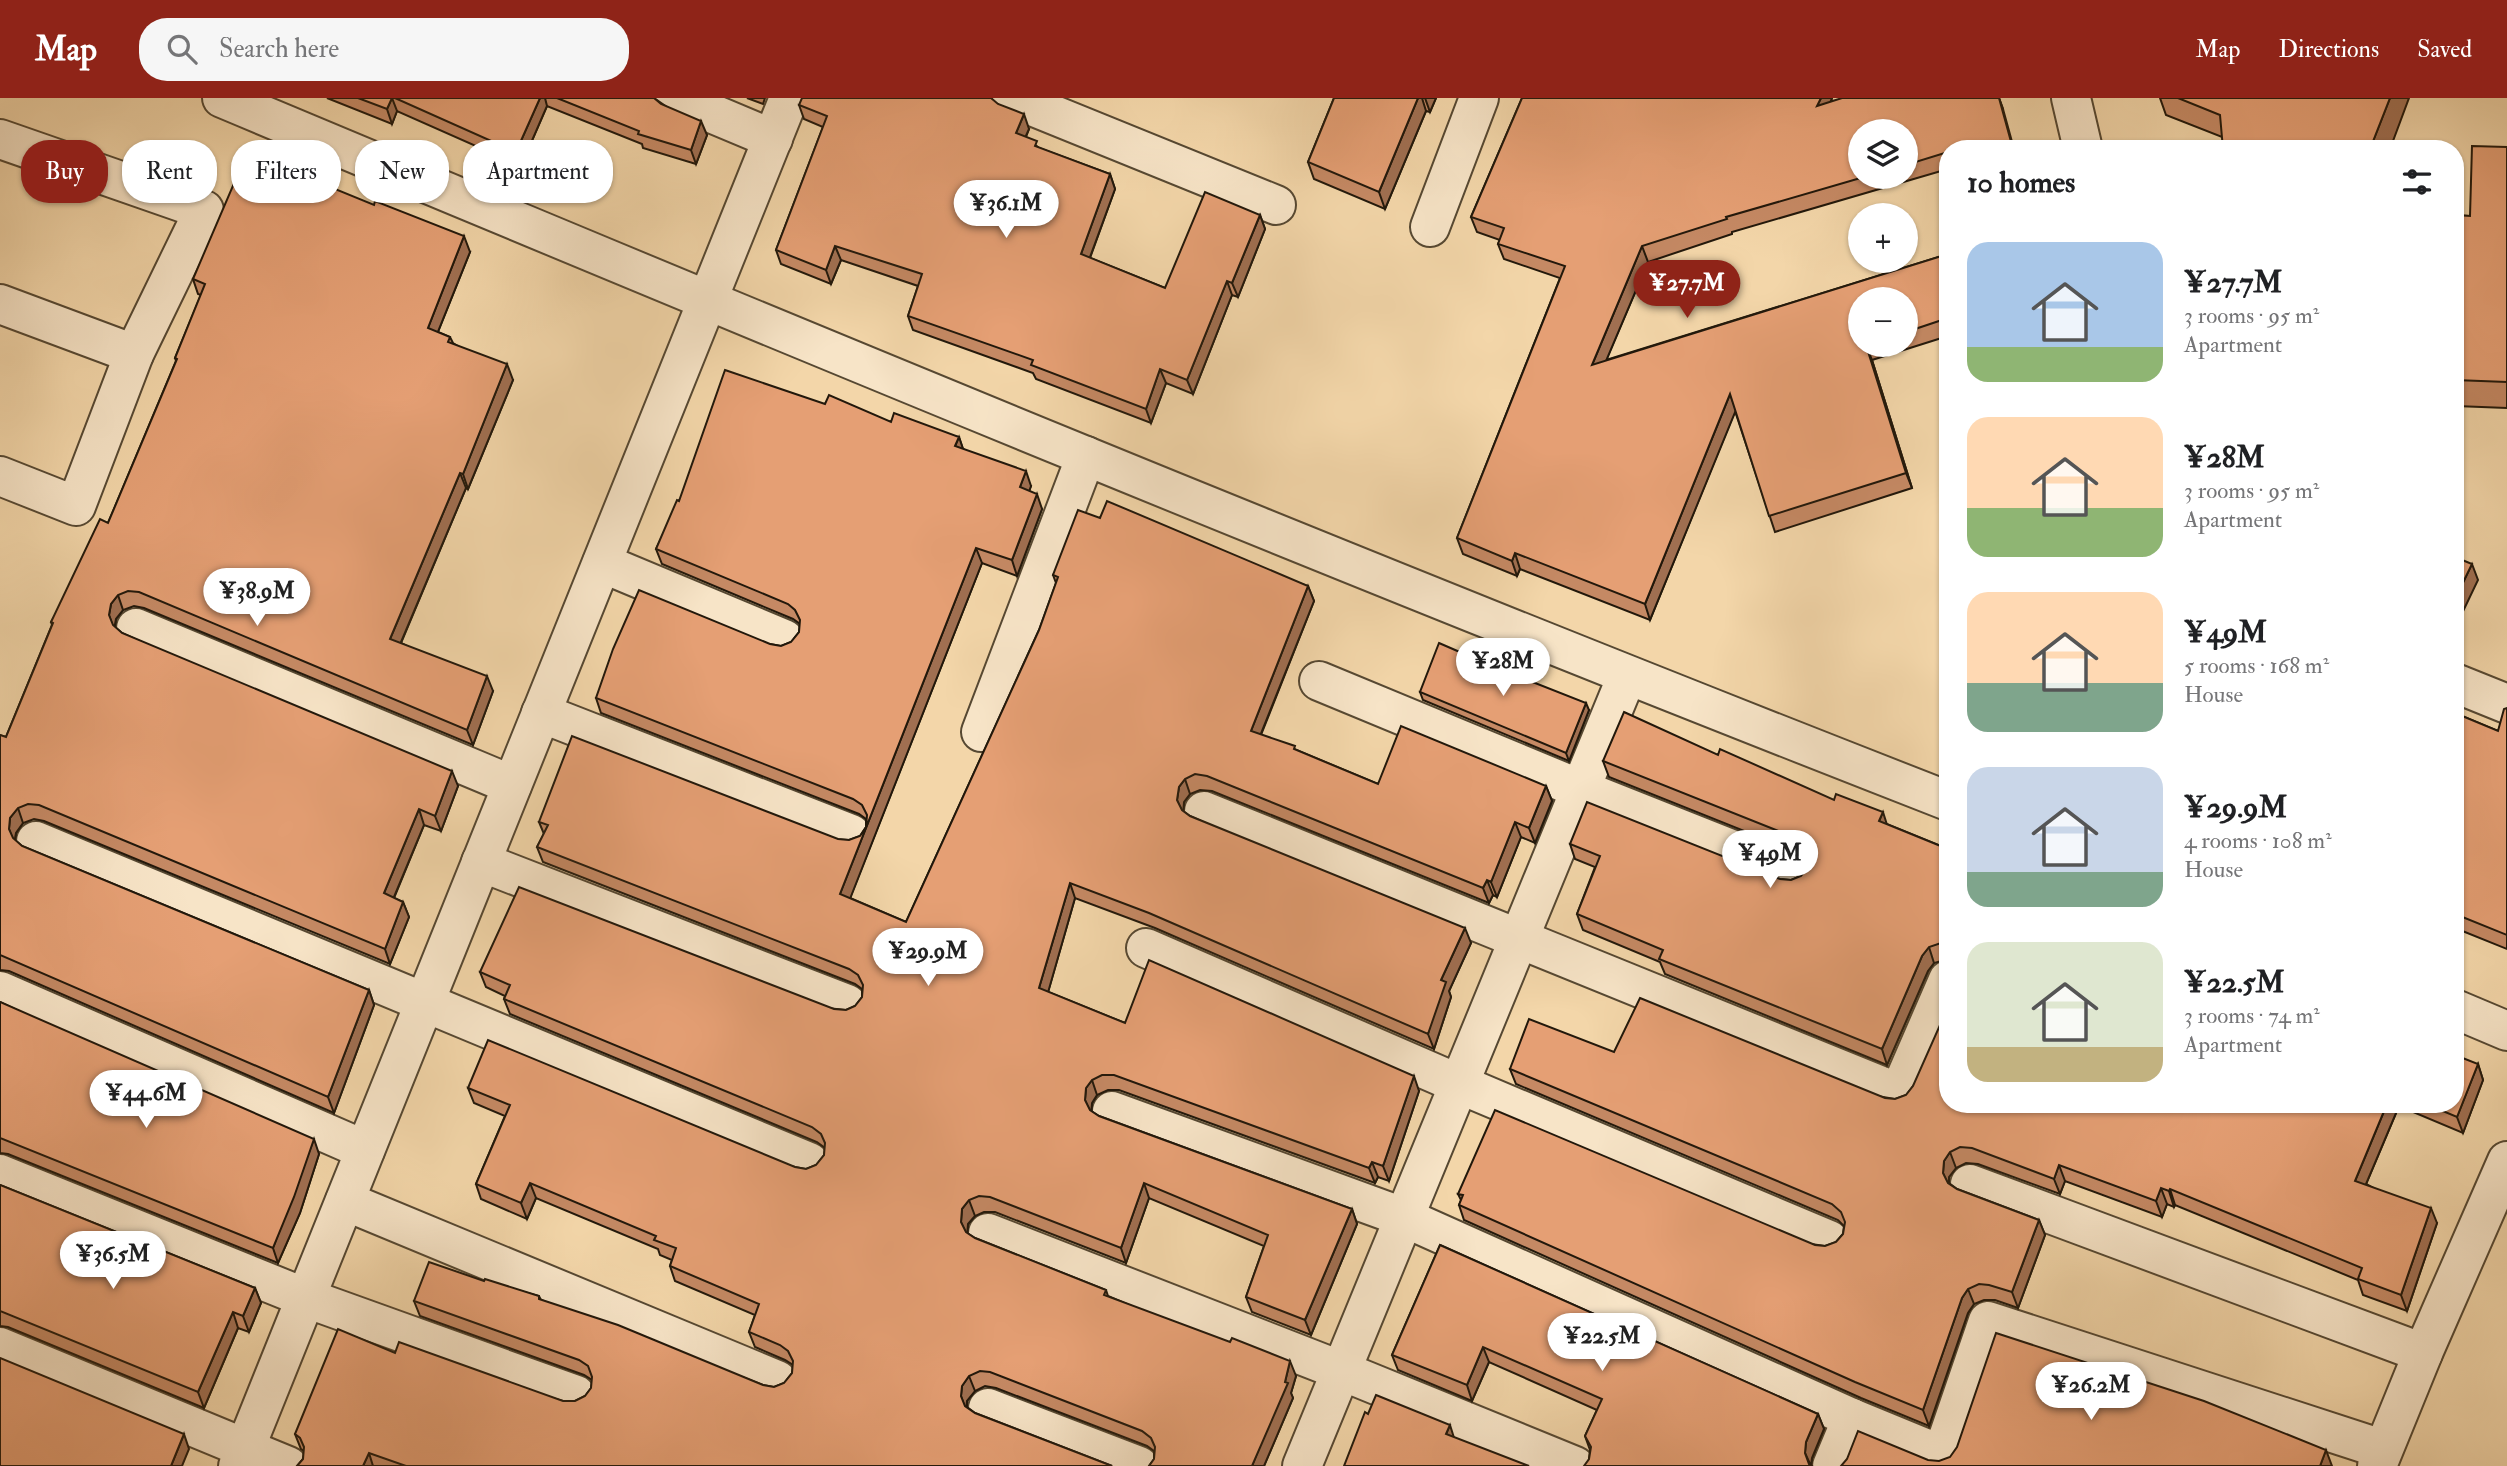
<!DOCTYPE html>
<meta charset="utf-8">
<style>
:root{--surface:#fff;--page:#f6f6f6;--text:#202124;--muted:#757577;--accent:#8f2418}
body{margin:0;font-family:"IM FELL Double Pica",serif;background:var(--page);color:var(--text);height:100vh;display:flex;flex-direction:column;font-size:26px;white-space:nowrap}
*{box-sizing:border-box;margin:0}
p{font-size:23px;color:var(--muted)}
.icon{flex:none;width:38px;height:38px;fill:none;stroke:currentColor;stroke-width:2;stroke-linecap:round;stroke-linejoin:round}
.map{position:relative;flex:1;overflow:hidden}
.sheet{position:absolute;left:1939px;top:42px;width:525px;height:973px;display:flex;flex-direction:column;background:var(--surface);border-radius:28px;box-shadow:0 2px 5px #0004}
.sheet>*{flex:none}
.banner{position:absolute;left:21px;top:42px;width:665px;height:63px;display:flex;gap:14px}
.controls{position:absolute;left:1848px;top:21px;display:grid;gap:14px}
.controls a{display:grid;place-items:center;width:70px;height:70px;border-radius:50%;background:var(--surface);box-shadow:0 2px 5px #0004;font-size:35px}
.price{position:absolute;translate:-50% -60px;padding:0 16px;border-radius:24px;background:#fff;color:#222;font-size:23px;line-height:46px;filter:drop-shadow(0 2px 4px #0008)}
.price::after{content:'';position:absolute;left:50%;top:42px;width:21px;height:16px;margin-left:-10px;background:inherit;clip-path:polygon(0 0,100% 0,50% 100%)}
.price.active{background:var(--accent);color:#fff}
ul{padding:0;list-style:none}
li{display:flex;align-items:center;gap:21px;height:175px;padding:0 28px}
li span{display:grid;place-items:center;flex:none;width:196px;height:140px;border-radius:21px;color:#555}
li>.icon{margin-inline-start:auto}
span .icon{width:84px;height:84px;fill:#fffc;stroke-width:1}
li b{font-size:30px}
h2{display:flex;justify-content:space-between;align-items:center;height:84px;padding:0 28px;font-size:30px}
.tag{padding:0 24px;border-radius:28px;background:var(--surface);box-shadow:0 2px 5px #0004;font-size:24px;line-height:63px}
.tag.active{background:var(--accent);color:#fff}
header{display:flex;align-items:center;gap:42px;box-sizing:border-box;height:98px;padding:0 35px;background:var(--accent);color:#fff}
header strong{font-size:33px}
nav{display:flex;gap:38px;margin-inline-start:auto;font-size:24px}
.search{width:490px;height:63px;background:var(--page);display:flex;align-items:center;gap:18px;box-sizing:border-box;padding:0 24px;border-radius:28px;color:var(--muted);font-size:26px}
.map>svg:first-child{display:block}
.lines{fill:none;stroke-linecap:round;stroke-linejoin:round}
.minor-casing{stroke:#564832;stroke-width:42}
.minor{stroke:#f7e4c7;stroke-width:38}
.wall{fill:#c58964;stroke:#22180b;stroke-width:2;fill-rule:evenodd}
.shaded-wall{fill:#a06f51;stroke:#22180b;stroke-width:2}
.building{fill:#e59f74;stroke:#22180b;stroke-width:2}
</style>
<header>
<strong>Map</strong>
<div class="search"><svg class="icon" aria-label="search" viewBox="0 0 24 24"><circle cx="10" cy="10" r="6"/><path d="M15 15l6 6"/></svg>Search here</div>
<nav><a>Map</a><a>Directions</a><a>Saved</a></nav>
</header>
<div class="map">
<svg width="2507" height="1368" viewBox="0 0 2507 1368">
<rect width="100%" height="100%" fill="#f3d6a9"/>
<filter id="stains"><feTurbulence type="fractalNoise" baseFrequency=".00286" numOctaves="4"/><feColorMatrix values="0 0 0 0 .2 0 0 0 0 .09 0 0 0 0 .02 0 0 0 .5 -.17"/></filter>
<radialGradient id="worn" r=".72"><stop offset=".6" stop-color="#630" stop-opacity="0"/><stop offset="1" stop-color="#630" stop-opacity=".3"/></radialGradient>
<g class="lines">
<g class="minor-casing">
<g id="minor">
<path d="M222,0C795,240 1369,477 1948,703"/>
<path d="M675,0L773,41"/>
<path d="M1012,0L1276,107"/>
<path d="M2071,0L2083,51"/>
<path d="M0,41L204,112L134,256L0,206"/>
<path d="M1430,129L1479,0"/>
<path d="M0,378L76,408L134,256"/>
<path d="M602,465L784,541"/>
<path d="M136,530L512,687"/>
<path d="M1319,583L1580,691L1794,776"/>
<path d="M2455,585L2507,606"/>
<path d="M541,615L851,736"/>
<path d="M981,634L1086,358"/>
<path d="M1204,713L1899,995L1948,882"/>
<path d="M36,743L809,1064"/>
<path d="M481,764L847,906"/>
<path d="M1146,850L1459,986L1829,1142"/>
<path d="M0,893L365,1052"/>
<path d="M2455,911L2507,933"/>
<path d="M1112,1013L1403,1119L1852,1320L1942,1357L1988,1223L2382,1351"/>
<path d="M0,1076L306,1200L576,1297"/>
<path d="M1970,1086L2423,1255"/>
<path d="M345,1103L777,1282"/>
<path d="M988,1135L1342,1273L1575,1368"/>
<path d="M0,1249L288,1368"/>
<path d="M988,1310L1139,1368"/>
<path d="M238,1368L789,0"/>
<path d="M1302,1368L1627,578"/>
<path d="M1832,1368L1852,1320"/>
<path d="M2377,1368L2423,1255L2507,1063"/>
</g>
</g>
<use href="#minor" class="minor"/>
</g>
<g class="wall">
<path d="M327,0H654L707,37L696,66L643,50L642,46L547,8L521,68L397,13L392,26Z"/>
<path d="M747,0H765L763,6Z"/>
<path d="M1334,0H1436L1430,14L1426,13L1385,111L1314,81L1308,64Z"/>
<path d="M1522,0H1832L1831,3L1999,0L2003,11L1948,51V71L1732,134V136L1648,164L1606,262L1948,156V238L1872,262L1912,390L1775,434L1735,313L1650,522L1520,471L1517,478L1463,456L1457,440L1560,180L1504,161L1498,146L1500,142L1477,134L1471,119ZM1906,33V79H1860ZM1906,201V247H1860Z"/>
<path d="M2160,0H2409L2222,39L2166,17Z"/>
<path d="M799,7L1029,31L1026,39L1039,50L1110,76L1115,91L1090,160L1165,190L1260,117L1265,131L1238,199L1232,197L1193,296L1166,285L1151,325L1036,281L1033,275L913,232L908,218L918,188L841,162L831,186L781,166L776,152L823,29L804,21Z"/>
<path d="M2507,49V310L2456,308L2455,304V117L2470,118Z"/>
<path d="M470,154L438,234L450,239L453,245L513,282L468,391L466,390L401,545L493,593L473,647L144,510L134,508L123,512L116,521L115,529L122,535L458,688L441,733L424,727L394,800L403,804L409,819L390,866L44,723L34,721L23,725L16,735L15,742L22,748L369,892L374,907L334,1015L9,873L0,872V637L6,639L52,527L51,524L108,425L176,263L175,260L201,197L198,196L193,181Z"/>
<path d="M825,306L891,324L959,339L963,351L1031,388L1029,393L1042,411L1017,478L982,465L850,800L906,824L1039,532L1056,485L1053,477L1100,420L1308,488L1314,503L1261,637L1378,686L1546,688L1552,703L1535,745L1521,739L1497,799L1493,797L1489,805L1212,693L1200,692L1190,696L1184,704L1183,713L1190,718L1471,845L1449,893L1451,899L1434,951L1155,830L1075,800L1048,894L1125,925L1419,993L1389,1083L1378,1079L1375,1085L1119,992H1108L1097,997L1092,1005L1091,1013L1099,1018L1352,1111L1357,1126L1311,1237L1252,1214L1246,1199L1264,1148L1149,1100L1126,1165L995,1114H984L975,1118L968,1126L967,1135L975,1140L1106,1192L1108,1198L1296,1278L1291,1295L1293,1300L1264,1368H1149L1154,1361V1353L1147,1348L996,1290L985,1288L975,1293L967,1303V1309L975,1315L1112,1368H297L303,1361L304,1353L301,1351L295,1336L395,1255L563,1303H575L585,1298L591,1290L592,1282L584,1277L420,1218L414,1203L484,1183L539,1198L541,1202L763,1287L774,1289L784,1285L792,1275L793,1267L785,1262L755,1249L749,1234L755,1217L675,1183L670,1168L672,1162L660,1157L658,1151L536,1100L527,1121L481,1101L476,1086L505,1018L474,1005L468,990L795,1069L806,1071L816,1067L824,1057L825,1050L817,1044L510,916L504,901L505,898L486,889L480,874L846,912L855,908L862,899V891L855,886L543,764L537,749L544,736L539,724L849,742L860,738L866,729V721L859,716L601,615L596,600L770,546L781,548L791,544L799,534L800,526L793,521L662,466L656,451L679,403Z"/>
<path d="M1420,594L1589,612L1569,663L1423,602Z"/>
<path d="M2507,610V851L2455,830V615L2498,633Z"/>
<path d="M1718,657L1948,751V861L1934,865L1928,873L1887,967L1665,876L1660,864L1583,832L1577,816L1595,769L1575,761L1570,746L1780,781L1791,782L1801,778L1809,768L1810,761L1802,756L1609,679L1603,663Z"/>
<path d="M0,904L319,1056L300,1115L278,1165L8,1056L0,1055Z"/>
<path d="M1614,954L1895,1001L1906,997L1913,988L1948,1006H2455L2478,966L2483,982L2463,1035L2399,1008L2366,1086L2437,1125L2407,1213L2363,1197L2358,1182L2175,1107L2174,1109L2167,1106L2162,1119L2065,1083L2060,1096L1978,1066L1966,1065L1956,1070L1949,1079V1085L1957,1091L2039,1122L2045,1137L2018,1210L1995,1202H1984L1974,1206L1968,1215L1929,1328L1861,1300L1464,1122L1459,1107L1461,1102L1458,1096L1825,1148L1836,1144L1843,1136L1844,1128L1838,1122L1516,986L1510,971Z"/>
<path d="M0,1087L255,1190L261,1205L249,1234L238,1230L204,1310L8,1229L0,1228Z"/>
<path d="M1440,1147L1818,1316L1824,1331L1812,1360L1811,1367L1589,1361L1590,1352L1585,1338L1597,1312L1489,1264L1472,1303L1398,1272L1392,1257Z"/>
</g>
<g class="shaded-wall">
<path d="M392,0L397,13L392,26L387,11Z"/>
<path d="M540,0H545L547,8L521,68L516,54Z"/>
<path d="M1418,0H1422L1426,13L1385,111L1379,94Z"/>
<path d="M1425,0H1436L1430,14Z"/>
<path d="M1821,0H1832L1823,23L1817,8Z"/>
<path d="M1999,0L2003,11L2014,51H2013Z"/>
<path d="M2390,0H2409L2390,51H2370Z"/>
<path d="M1024,16L1029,31L1021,49L1016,35Z"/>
<path d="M701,23L707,37L696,66L691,52Z"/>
<path d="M1110,76L1115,91L1086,170L1081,156Z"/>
<path d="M1260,117L1265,131L1238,199L1232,185Z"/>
<path d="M464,138L470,154L433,246L428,230Z"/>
<path d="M835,148L841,162L831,186L826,172Z"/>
<path d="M1642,148L1648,164L1598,282L1592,267Z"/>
<path d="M1227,183L1232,197L1193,296L1187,282Z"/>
<path d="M1866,247L1872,262L1912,390L1906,375Z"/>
<path d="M507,266L513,282L468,391L463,376Z"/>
<path d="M1160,271L1166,285L1151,325L1146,311Z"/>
<path d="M1730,296L1736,312L1650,522L1645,506Z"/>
<path d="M959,339L964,354L955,348Z"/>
<path d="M1026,373L1031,388L1025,405L1020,389Z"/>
<path d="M460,375L466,390L396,556L390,541Z"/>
<path d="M1037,396L1042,411L1017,478L1012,462Z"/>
<path d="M976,450L982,465L846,811L840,796Z"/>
<path d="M1515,455L1520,471L1517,478L1512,463Z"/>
<path d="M2472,466L2478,482L2455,530V501Z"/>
<path d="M1308,488L1314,503L1256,648L1251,633Z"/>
<path d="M118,497L123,512L116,521L114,532L109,517L111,506Z"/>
<path d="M487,578L493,593L473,647L467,632Z"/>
<path d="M1586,605L1589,612L1569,663L1566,655Z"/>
<path d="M452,673L458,688L441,733L435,718Z"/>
<path d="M1185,681L1190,696L1184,704L1183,717L1177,702L1179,689Z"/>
<path d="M1546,688L1552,703L1535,745L1529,730Z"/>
<path d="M18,710L23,725L16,735L14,746L9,731L10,720Z"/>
<path d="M419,711L424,727L389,811L384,795Z"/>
<path d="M1883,714L1888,730L1879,723Z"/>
<path d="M1515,724L1521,739L1497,799L1491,784Z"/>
<path d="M1487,782L1493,797L1489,805L1483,790Z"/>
<path d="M1070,785L1075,800L1045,905L1039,890Z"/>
<path d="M403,804L409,819L390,866L385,851Z"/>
<path d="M1465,830L1471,845L1449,893L1451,899L1434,951L1428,936L1441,882Z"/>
<path d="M1929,849L1934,865L1928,873L1887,967L1882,951L1922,858Z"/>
<path d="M369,892L374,907L334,1015L328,999Z"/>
<path d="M2478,966L2483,982L2463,1035L2457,1019Z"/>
<path d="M1414,978L1419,993L1389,1083L1383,1068Z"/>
<path d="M1092,982L1097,997L1092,1005L1091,1017L1085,1002L1086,990Z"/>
<path d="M2387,1006H2398L2399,1008L2361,1098L2355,1083Z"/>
<path d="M314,1041L319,1056L300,1115L278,1165L273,1150Z"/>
<path d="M1950,1054L1956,1070L1949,1079V1090L1943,1075L1944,1063Z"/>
<path d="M1372,1064L1378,1079L1375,1085L1369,1070Z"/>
<path d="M2059,1067L2065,1083L2060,1096L2054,1081Z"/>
<path d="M530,1085L536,1100L527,1121L521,1105Z"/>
<path d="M1144,1085L1149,1100L1126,1165L1121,1150Z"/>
<path d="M2161,1090L2167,1106L2162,1119L2156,1103Z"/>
<path d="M2170,1091L2175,1107L2174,1109L2169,1093Z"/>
<path d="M969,1102L975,1118L968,1126L967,1139L961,1124L962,1111Z"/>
<path d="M2431,1110L2437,1125L2407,1213L2401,1197Z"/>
<path d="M1352,1111L1357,1126L1311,1237L1305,1222Z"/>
<path d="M2039,1122L2045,1137L2018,1210L2012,1194Z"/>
<path d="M255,1190L261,1205L249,1234L243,1218Z"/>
<path d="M1968,1191L1974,1206L1968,1215L1929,1328L1923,1312L1962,1200Z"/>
<path d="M233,1214L238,1230L204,1310L198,1294Z"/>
<path d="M1483,1249L1489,1264L1472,1303L1467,1287Z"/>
<path d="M1290,1263L1296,1278L1291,1295L1293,1300L1264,1368H1252L1285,1284Z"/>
<path d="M969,1278L975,1293L967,1303L966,1313L961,1298L962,1288Z"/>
<path d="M1818,1316L1824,1331L1812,1360L1811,1368L1805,1355L1806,1344Z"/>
<path d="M1450,1327L1455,1343L1446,1336Z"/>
<path d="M184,1336L189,1351L182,1368H171Z"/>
<path d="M2326,1352L2332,1368H2320Z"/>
<path d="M369,1355L373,1368H363Z"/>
</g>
<g class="building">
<path d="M358,0H392L387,11Z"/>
<path d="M395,0H540L516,54Z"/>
<path d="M557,0H654L661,6L701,23L691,52L638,36L639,33Z"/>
<path d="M802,0H991L998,6L1024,16L1016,35L1037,43L1035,48L1110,76L1081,156L1165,190L1205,94L1260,117L1232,185L1227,183L1187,282L1160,271L1146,311L1031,267L1033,262L908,218L922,176L835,148L826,172L776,152L827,18L799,7Z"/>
<path d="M1334,0H1418L1379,94L1308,64Z"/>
<path d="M1522,0H1821L1817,8L1842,0H1999L2013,51H1948V54L1906,67V33H1860V79H1864L1726,119L1727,121L1642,148L1592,267L1948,156V220L1906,234V201H1860V247H1866L1906,375L1769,418L1730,296L1645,506L1515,455L1512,463L1457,440L1565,168L1498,146L1504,130L1471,119Z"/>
<path d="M2178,0H2390L2370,51H2223L2220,17Z"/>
<path d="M2472,48L2507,49V284L2455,282V117L2470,118Z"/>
<path d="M247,55L374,107L375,103L464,138L428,230L450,239L448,244L507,266L463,376L460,375L390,541L487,578L467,632L139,494L128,493L118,497L111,506L109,517L113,527L122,535L452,673L435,718L419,711L384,795L403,804L385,851L39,707L28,706L18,710L10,720L9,731L13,740L22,748L369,892L328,999L0,857V637L6,639L53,525L51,524L100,421L108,425L177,261L175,260L205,186L193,181Z"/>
<path d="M725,272L825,306L829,297L891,324L894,315L959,339L955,348L1026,373L1020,389L1037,396L1012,462L976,450L840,796L906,824L1039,532L1058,479L1053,477L1078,412L1100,420L1107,403L1308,488L1251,633L1295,648L1294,651L1378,686L1401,628L1546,688L1529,730L1515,724L1491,784L1487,782L1483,790L1207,678L1195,676L1185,681L1179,689L1177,702L1182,712L1190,718L1465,830L1441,882L1446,884L1428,936L1149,815L1070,785L1039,890L1125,925L1149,862L1414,978L1383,1068L1372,1064L1369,1070L1114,977H1102L1092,982L1086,990L1085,1002L1090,1012L1099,1018L1352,1111L1305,1222L1246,1199L1268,1137L1144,1085L1121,1150L990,1099L979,1098L969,1102L962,1111L961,1124L966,1134L975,1140L1106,1192L1104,1197L1230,1244L1232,1240L1290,1263L1285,1284L1288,1285L1252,1368H1149L1154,1361L1155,1349L1151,1340L1142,1333L990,1274L980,1273L969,1278L962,1288L961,1298L965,1308L975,1315L1112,1368H406L369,1355L363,1368H297L303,1361L304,1349L300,1340L295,1336L338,1231L395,1255L399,1244L563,1303H575L585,1298L591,1290L592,1279L588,1268L579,1262L414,1203L429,1164L484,1183L485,1181L539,1198V1201L618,1227L763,1287L774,1289L784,1285L792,1275L793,1263L788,1253L780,1247L749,1234L759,1206L670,1168L676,1150L654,1142L656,1138L530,1085L521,1105L476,1086L510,1007L468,990L488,942L795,1069L806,1071L816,1067L824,1057L825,1045L821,1036L812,1029L504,901L510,887L480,874L519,789L834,911L846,912L855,908L862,899L863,887L858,877L849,871L537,749L548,727L539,724L572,638L838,741L849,742L860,738L866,729L867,717L862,707L853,701L596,600L613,551L639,492L770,546L781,548L791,544L799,534L800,522L795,512L788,506L656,451L677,402L679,403Z"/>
<path d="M2455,459L2472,466L2455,501Z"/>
<path d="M1439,545L1492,568L1586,605L1566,655L1420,594Z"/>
<path d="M2507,610V837L2455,816V615L2498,633L2504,611Z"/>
<path d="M1624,614L1718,657L1720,651L1834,702L1836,696L1883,714L1879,723L1948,751V846L1941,845L1929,849L1922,858L1882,951L1659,861L1663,852L1577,816L1600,758L1570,746L1587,704L1780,781L1791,782L1801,778L1809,768L1810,758L1806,747L1796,740L1603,663Z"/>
<path d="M1640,900L1885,1000L1895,1001L1906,997L1913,988L1948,909V1006H2387L2355,1083L2431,1110L2401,1197L2358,1181L2362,1170L2170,1091L2169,1093L2161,1090L2156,1103L2059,1067L2054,1081L1972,1050L1960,1049L1950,1054L1944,1063L1943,1075L1948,1085L1957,1091L2039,1122L2012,1194L1989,1187L1979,1186L1968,1191L1962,1200L1923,1312L1855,1284L1459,1107L1463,1097L1458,1096L1495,1012L1815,1147L1825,1148L1836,1144L1843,1136L1845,1124L1841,1114L1832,1106L1510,971L1529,921L1614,954Z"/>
<path d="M0,904L314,1041L294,1099L273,1150L0,1040Z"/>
<path d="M2455,957L2478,966L2457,1019L2426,1006H2455Z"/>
<path d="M0,1087L255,1190L243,1218L233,1214L198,1294L0,1213Z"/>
<path d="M1440,1147L1818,1316L1806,1344L1805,1355L1809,1366L1812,1368H1584L1589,1361L1591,1349L1585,1338L1602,1301L1483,1249L1467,1287L1392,1257Z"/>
<path d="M1996,1235L2204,1303L2326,1352L2320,1368H1841L1847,1361L1858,1333L1928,1362L1939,1363L1950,1359L1957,1349Z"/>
<path d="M0,1260L184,1336L171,1368H0Z"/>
<path d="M1376,1297L1450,1327L1446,1336L1529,1368H1344L1365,1314L1368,1316Z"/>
</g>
<rect width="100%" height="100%" filter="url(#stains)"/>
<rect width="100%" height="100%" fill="url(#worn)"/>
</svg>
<div class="controls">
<a><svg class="icon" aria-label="layers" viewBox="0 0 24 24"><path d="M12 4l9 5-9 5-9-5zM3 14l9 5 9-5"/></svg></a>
<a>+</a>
<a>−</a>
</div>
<b class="price" style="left:1006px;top:142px">¥36.1M</b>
<b class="price active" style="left:1687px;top:222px">¥27.7M</b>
<b class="price" style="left:257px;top:530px">¥38.9M</b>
<b class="price" style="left:1503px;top:600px">¥28M</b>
<b class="price" style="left:1770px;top:792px">¥49M</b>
<b class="price" style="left:928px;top:890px">¥29.9M</b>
<b class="price" style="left:146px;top:1032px">¥44.6M</b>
<b class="price" style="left:113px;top:1193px">¥36.5M</b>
<b class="price" style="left:1602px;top:1275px">¥22.5M</b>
<b class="price" style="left:2091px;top:1324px">¥26.2M</b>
<div class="banner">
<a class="tag active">Buy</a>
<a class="tag">Rent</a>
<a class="tag">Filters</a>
<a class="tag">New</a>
<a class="tag">Apartment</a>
</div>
<section class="sheet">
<h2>10 homes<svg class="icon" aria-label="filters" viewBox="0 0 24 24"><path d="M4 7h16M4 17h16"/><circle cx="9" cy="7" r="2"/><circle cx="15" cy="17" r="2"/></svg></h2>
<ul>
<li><span style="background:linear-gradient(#a9c7e8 75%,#8fb573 0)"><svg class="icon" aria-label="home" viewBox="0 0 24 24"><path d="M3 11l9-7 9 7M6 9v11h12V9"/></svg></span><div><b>¥27.7M</b><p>3 rooms · 95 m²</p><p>Apartment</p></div></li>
<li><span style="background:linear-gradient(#ffd9b3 65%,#8fb573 0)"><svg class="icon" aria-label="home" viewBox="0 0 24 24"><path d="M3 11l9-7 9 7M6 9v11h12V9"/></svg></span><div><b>¥28M</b><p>3 rooms · 95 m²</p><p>Apartment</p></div></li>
<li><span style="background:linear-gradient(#ffd9b3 65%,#7fa58c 0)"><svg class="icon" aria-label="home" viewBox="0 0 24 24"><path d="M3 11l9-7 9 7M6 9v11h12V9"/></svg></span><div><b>¥49M</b><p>5 rooms · 168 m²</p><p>House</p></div></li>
<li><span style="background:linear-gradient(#c9d6e8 75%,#7fa58c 0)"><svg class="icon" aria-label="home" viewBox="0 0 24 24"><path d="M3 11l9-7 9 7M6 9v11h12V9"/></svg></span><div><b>¥29.9M</b><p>4 rooms · 108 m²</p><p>House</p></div></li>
<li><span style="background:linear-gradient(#dfe7d0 75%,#c2b280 0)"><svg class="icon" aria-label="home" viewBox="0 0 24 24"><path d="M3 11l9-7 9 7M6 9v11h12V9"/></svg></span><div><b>¥22.5M</b><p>3 rooms · 74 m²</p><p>Apartment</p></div></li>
</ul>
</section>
</div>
